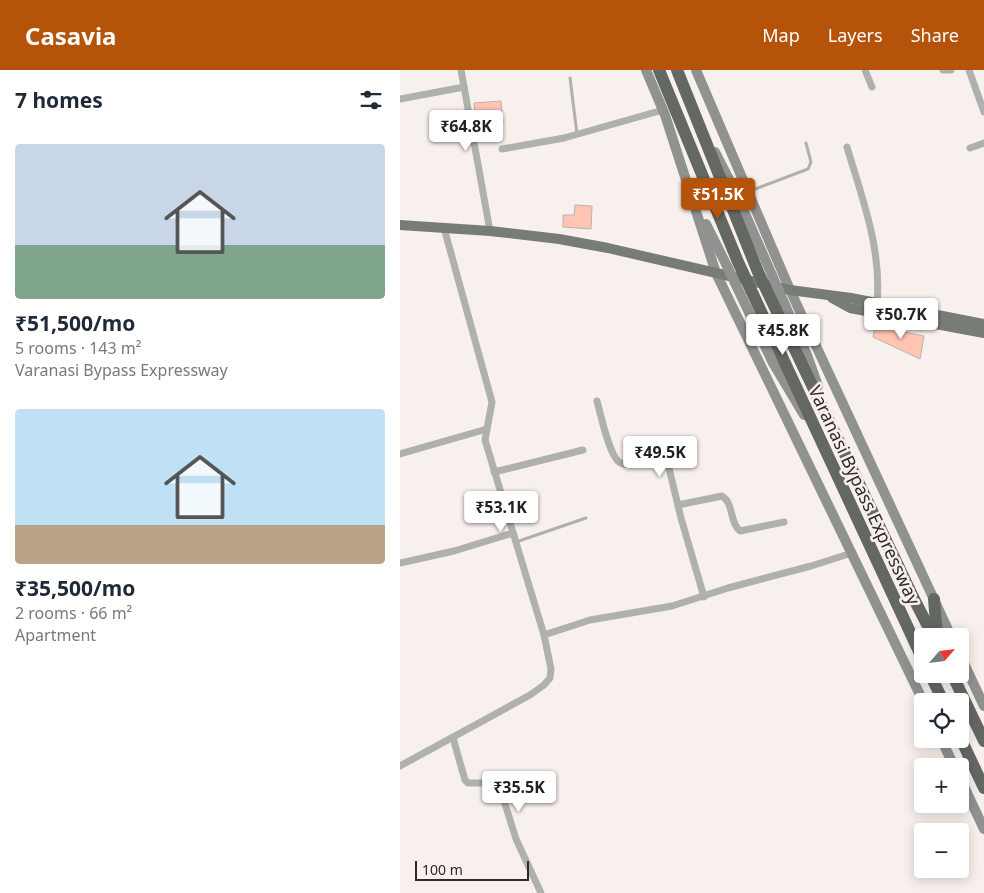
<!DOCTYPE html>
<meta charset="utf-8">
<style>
:root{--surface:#fff;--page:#f2f2f3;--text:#1f2937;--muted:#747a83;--accent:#b45309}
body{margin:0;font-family:"Noto Sans",sans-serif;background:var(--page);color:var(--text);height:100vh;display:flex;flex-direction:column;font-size:19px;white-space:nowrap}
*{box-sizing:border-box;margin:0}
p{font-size:16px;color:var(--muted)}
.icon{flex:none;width:28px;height:28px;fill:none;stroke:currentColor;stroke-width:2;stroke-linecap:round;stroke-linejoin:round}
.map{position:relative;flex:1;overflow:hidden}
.drawer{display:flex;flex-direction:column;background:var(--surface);width:400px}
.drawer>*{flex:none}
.needle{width:32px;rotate:62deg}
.controls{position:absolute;left:514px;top:558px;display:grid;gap:10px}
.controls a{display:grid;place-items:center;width:55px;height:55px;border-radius:5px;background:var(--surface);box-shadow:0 2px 12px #0003;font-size:25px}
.scale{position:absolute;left:15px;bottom:12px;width:114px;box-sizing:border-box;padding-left:5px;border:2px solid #2d2a29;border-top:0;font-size:14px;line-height:18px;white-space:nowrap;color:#2d2a29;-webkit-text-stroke:4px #f8f0ed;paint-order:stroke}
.price{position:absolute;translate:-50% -42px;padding:0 11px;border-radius:5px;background:#fff;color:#222;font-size:16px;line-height:32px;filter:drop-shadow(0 1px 2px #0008)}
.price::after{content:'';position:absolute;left:50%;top:30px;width:15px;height:11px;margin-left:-8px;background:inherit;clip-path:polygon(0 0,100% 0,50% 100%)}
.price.active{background:var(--accent);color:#fff}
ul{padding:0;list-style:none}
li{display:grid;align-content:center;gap:10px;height:265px;padding:0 15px}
li span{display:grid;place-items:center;height:155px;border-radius:5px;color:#555}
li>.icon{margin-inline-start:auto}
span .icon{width:90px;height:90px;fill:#fffc;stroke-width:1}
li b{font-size:21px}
h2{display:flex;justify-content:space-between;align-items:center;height:60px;padding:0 15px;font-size:21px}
header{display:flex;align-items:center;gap:30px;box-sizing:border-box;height:70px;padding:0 25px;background:var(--accent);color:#fff}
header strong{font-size:24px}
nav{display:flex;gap:28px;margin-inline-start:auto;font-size:18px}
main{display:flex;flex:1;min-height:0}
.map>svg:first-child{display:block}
.building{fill:#ffc4b2;stroke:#bbb3b1}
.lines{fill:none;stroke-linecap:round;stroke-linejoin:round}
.lane{stroke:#afb1af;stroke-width:3}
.street{stroke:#afb1af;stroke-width:7}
.secondary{stroke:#8f928e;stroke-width:10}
.primary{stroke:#787c77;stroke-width:10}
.highway{stroke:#646863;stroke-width:12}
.secondary-bridge{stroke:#8f928e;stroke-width:10}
.highway-bridge{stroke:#646863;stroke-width:12}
.labels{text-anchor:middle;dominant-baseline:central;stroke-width:5;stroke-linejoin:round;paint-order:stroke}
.street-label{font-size:18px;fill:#2d2a29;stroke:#f8f0ed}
</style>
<header>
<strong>Casavia</strong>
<nav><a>Map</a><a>Layers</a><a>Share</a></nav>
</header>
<main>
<section class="drawer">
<h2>7 homes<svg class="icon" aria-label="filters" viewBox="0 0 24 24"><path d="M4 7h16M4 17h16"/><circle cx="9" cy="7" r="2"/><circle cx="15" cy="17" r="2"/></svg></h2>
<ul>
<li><span style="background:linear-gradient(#c9d6e8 65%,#7fa58c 0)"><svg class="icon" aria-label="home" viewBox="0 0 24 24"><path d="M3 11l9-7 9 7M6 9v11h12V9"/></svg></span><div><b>₹51,500/mo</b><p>5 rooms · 143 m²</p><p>Varanasi Bypass Expressway</p></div></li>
<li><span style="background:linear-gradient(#bfe0f5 75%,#b9a48a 0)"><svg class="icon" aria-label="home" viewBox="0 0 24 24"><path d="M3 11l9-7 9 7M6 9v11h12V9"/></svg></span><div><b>₹35,500/mo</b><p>2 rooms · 66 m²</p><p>Apartment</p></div></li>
</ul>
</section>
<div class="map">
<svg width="584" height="823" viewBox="0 0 584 823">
<rect width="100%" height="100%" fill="#f8f0ed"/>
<g class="building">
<path d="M101,31L103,53L76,55L74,33Z"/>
<path d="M175,135L192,136L191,159L163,157V145H174Z"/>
<path d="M475,256L524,266L520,289L473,267Z"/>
</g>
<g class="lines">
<g class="lane">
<path d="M170,8L177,64"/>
<path d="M350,121L408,99L411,92L406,73"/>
<path d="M116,472L186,448"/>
</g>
<g class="street">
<path d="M61,0L90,161"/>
<path d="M465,0L472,17"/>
<path d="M543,0H551"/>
<path d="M569,0L584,42"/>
<path d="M0,29L64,17"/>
<path d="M447,77C462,128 482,179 477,234"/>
<path d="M570,78L584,73"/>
<path d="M102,79L164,68L263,40"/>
<path d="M197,331C201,346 208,379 217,390C227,403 257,382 268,394L281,448L304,527"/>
<path d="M0,384L87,359"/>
<path d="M94,402L183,380"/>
<path d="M278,435L322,426C334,433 329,452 340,461L384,452"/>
<path d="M0,493L54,481L113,463"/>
<path d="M144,565L190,550L272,536L328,518L411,496L452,483"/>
<path d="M53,668L65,710L68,713H91L100,718L116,769L141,823"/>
<path d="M0,696L130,625L144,615L150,608L151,599L144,565L85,370L92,332L44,158"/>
</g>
<g class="secondary">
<path d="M246,0L265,45L316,203L523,631"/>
<path d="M296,0L390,220L551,566"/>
<path d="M306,154L327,196"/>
<path d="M560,585L584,636"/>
<path d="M541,669L554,696"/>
<path d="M560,708L584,759"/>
</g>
<g class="primary">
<path d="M0,155L90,161L159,169L208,178L390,220L451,228L584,254"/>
<path d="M432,228L450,238L584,263"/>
</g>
<g class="highway">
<path d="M514,529L533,566"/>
<path d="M534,529L537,566"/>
<path d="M497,534L522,588"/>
<path d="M530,604L543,631"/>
<path d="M552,604L584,671"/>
<path d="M522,629L524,631"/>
<path d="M560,667L584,718"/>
</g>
<g class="secondary-bridge">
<path d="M315,82L336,123L407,285L418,316"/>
<path d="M327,196L373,293L404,345"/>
</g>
<g class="highway-bridge">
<path d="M259,0L338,192L497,534"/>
<path d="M277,0L358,202L514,529"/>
</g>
</g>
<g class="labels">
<g class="street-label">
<text transform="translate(465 425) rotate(65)">Varanasi Bypass Expressway</text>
</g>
</g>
</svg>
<div class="controls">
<a><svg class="needle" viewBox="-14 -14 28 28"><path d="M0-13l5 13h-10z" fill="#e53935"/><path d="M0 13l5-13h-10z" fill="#747a83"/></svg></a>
<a><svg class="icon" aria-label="locate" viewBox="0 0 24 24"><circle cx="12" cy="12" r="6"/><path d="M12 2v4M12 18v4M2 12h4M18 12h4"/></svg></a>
<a>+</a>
<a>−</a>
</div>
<div class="scale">100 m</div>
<b class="price" style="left:66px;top:82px">₹64.8K</b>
<b class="price active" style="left:318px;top:150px">₹51.5K</b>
<b class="price" style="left:501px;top:270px">₹50.7K</b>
<b class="price" style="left:383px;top:286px">₹45.8K</b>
<b class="price" style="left:260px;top:408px">₹49.5K</b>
<b class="price" style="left:101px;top:463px">₹53.1K</b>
<b class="price" style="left:119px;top:743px">₹35.5K</b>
</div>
</main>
